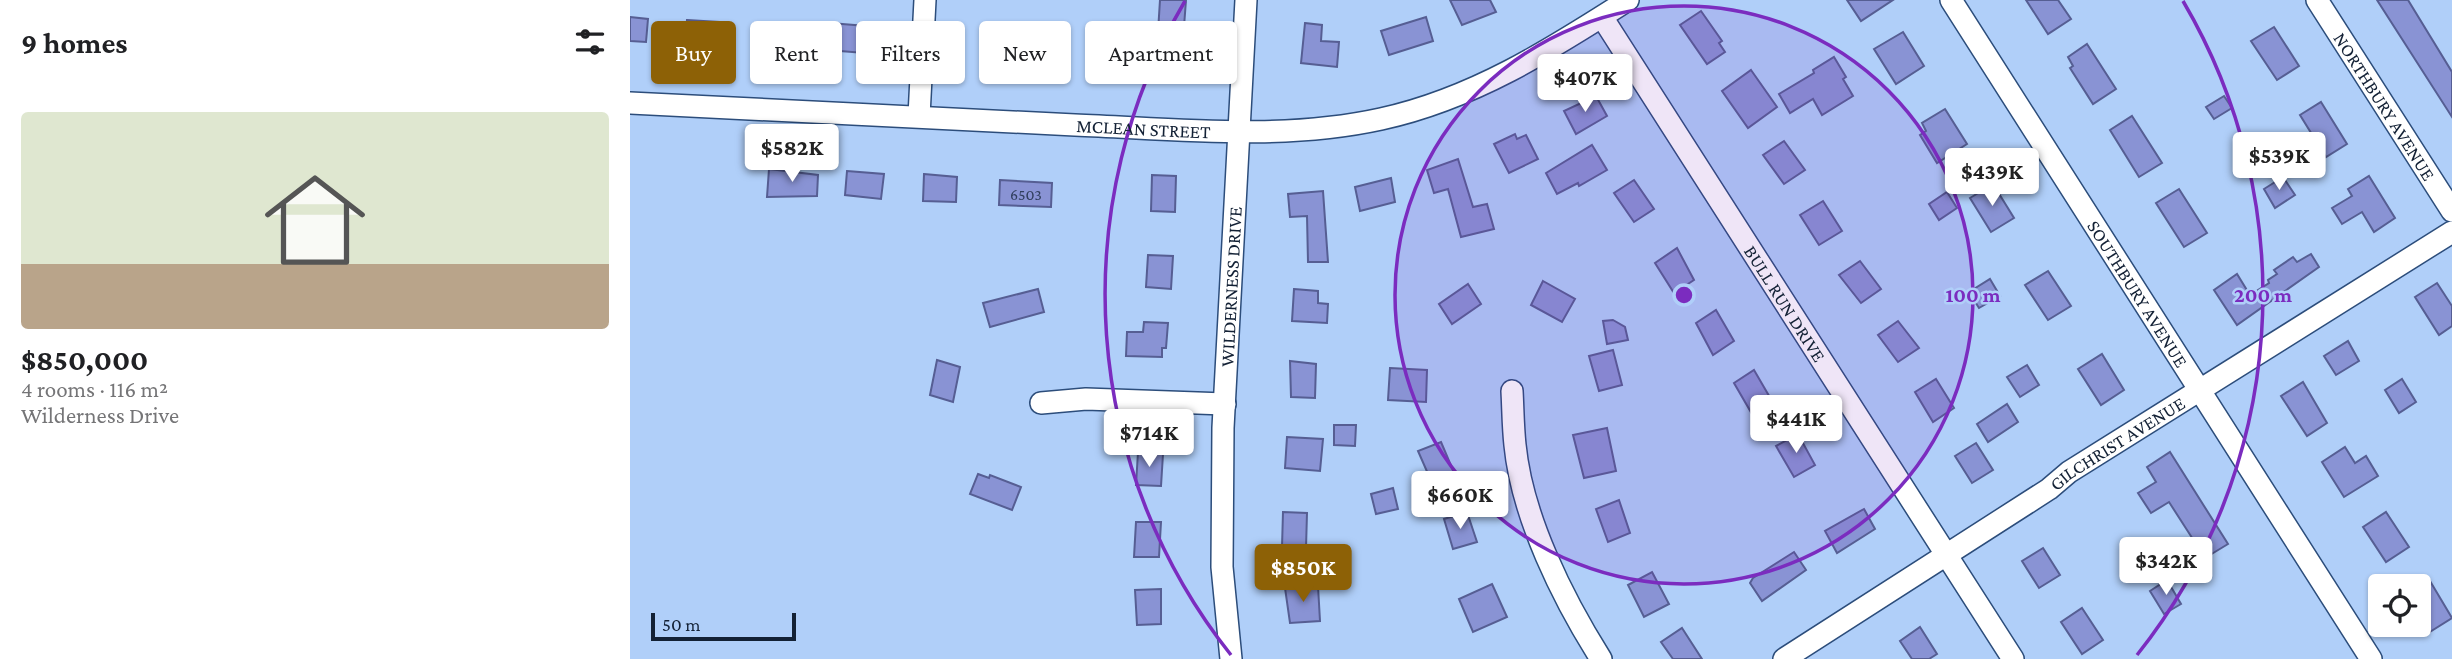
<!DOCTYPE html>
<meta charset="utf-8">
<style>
:root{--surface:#fff;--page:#f2f2f2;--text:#202124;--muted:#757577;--accent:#8d6106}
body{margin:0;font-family:"Crimson Pro",serif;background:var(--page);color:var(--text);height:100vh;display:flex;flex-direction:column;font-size:26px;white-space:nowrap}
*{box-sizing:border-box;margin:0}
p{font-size:23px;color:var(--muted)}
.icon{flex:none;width:38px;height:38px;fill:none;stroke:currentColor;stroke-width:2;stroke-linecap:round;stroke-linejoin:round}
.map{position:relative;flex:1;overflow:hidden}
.sheet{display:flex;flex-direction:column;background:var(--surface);width:630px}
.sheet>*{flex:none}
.banner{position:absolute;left:21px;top:21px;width:665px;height:63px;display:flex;gap:14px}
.buttons{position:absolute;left:1738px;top:574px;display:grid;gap:14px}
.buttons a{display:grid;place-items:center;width:63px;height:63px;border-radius:7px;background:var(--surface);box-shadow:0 2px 5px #0004;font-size:35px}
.scale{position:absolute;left:21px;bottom:18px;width:145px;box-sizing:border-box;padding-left:7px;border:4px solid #132135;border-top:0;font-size:19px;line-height:24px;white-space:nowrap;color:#132135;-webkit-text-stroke:5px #b0cff9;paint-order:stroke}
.price{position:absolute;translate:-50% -60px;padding:0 16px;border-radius:7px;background:#fff;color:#222;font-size:23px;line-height:46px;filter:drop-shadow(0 2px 4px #0008)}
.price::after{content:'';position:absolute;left:50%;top:42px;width:21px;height:16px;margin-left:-10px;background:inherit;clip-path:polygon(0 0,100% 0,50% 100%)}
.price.current{background:var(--accent);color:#fff}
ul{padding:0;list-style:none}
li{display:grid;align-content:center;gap:14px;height:371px;padding:0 21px}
li span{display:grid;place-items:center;height:217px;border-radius:7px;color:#555}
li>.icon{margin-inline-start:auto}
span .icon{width:126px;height:126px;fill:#fffc;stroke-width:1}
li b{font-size:30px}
h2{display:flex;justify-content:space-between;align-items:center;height:84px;padding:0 21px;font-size:30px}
.chip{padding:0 24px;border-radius:7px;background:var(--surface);box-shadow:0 2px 5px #0004;font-size:24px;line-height:63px}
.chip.current{background:var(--accent);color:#fff}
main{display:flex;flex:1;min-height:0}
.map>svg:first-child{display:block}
.building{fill:#8993d4;stroke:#565e93;stroke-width:2}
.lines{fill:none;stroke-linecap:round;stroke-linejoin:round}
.street-casing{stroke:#2c4d7b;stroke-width:24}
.street{stroke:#fff;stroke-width:21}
.ring{fill:none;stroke:#7b2cbf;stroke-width:3.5}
.labels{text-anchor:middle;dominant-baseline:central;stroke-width:5;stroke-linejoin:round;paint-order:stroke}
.number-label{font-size:16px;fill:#303e5d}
.street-label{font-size:19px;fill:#132135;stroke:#b0cff9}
.centre{fill:#7b2cbf;stroke:#b0cff9;stroke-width:3.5}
.ring-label{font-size:21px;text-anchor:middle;font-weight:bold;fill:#7b2cbf;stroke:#b0cff9;stroke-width:5;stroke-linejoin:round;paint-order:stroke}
</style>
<main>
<section class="sheet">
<h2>9 homes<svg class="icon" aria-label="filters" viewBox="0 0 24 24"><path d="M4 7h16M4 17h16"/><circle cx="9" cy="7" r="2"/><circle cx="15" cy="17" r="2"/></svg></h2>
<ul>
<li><span style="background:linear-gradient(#dfe7d0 70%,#b9a48a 0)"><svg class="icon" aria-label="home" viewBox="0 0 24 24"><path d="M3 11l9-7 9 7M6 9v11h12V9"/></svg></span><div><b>$850,000</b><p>4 rooms · 116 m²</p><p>Wilderness Drive</p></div></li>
</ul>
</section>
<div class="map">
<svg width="1822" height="659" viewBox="0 0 1822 659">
<rect width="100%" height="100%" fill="#b0cff9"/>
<g class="building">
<path d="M530,0H556L550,80H511V64H526Z"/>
<path d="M820,0H860L866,12L832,25Z"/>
<path d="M1217,0H1263L1231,21Z"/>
<path d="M1396,0H1428L1441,19L1418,34Z"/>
<path d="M1747,0H1778L1822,72V117Z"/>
<path d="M1071,11L1092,41L1089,43L1095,52L1077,64L1050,25Z"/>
<path d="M0,17L18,19L16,42L0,41Z"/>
<path d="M796,17L803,41L759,55L751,31Z"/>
<path d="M57,20L89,22L88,46L55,44Z"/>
<path d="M124,23L156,25L154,50L122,48Z"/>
<path d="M200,23L236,26L234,53L198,50Z"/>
<path d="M675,23L692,25L691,41L709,42L707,67L671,63Z"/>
<path d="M1644,27L1669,66L1647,80L1621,41Z"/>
<path d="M1273,32L1294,66L1266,84L1244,49Z"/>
<path d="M357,37H381L378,74H353Z"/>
<path d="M1457,44L1486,89L1463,104L1440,68L1443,66L1438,57Z"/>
<path d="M1204,57L1216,77L1213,79L1223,96L1192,115L1183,99L1160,113L1149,94L1184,73L1183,70Z"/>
<path d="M1121,70L1147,107L1118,128L1092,91Z"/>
<path d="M966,96L977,116L946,134L934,111Z"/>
<path d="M1594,96L1602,108L1584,119L1576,107Z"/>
<path d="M1691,102L1717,144L1696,157L1670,115Z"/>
<path d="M1315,109L1337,144L1307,163L1290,135L1296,131L1292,123Z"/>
<path d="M1502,116L1532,163L1509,177L1480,130Z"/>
<path d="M885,134L887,139L896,135L908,159L879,173L864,144Z"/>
<path d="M1154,141L1175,170L1154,184L1133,155Z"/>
<path d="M962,145L977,170L949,186L948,183L927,194L916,173Z"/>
<path d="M828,159L843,207L857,204L864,229L831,237L818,189L804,193L797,170Z"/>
<path d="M139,169L188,175L187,196L137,197Z"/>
<path d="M217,171L254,174L251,199L215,195Z"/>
<path d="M294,174L327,177L326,202L293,201Z"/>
<path d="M522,175L546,176L545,212L521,211Z"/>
<path d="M1739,176L1765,218L1744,232L1732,212L1712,224L1702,208L1722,196L1718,189Z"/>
<path d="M1653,177L1665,195L1645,208L1634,189Z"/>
<path d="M761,178L765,202L730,211L725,187Z"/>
<path d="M370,180L422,183L421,207L369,205Z"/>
<path d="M1004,180L1024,209L1004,222L984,193Z"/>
<path d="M1363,184L1384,218L1361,232L1340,198Z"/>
<path d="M1549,189L1577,233L1554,247L1526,203Z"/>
<path d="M693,191L698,262H678L677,216L660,217L658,194Z"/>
<path d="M1317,192L1327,208L1309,220L1299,204Z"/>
<path d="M1193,201L1212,231L1189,245L1170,215Z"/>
<path d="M1047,248L1064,280L1044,293L1025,263Z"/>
<path d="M1681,254L1689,267L1607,325L1584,290L1607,274L1620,295L1639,283L1638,280L1647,274L1644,270L1663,257L1667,262Z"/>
<path d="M518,255L543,256L541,289L516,287Z"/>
<path d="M1230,261L1251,289L1231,303L1209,275Z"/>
<path d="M1418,271L1441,306L1418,320L1395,285Z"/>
<path d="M1360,279L1370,296L1349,308L1339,292Z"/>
<path d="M913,281L945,299L932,322L901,305Z"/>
<path d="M1807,283L1822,306V326L1809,335L1785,297Z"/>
<path d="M838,284L851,304L822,324L809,304Z"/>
<path d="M408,289L414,312L360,327L353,303Z"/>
<path d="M664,289L688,291V303L698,304L697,323L662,321Z"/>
<path d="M1086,310L1104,341L1083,355L1066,323Z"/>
<path d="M983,320L995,327L998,340L977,344L973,321Z"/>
<path d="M1268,321L1289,348L1268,362L1248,335Z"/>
<path d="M514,322L538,323L536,348H532V357L496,356L497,332H513Z"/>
<path d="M1718,341L1729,361L1706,375L1694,356Z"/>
<path d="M983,350L992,385L969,391L959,356Z"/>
<path d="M1472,354L1494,390L1471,405L1448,369Z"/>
<path d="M307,360L330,367L323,402L300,395Z"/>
<path d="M660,361L686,364L685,398L661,397Z"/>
<path d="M1397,365L1409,385L1390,397L1377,377Z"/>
<path d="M760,368L797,370L796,402L758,400Z"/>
<path d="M1124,370L1142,401L1122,414L1104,383Z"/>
<path d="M1306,379L1324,408L1303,422L1285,392Z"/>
<path d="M1772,379L1786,402L1769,413L1755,390Z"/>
<path d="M1673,382L1697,423L1677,436L1651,396Z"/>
<path d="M1377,404L1388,422L1358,442L1347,424Z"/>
<path d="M704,425H726L725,446L704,445Z"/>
<path d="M977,428L986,471L954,478L943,435Z"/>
<path d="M1168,434L1185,465L1164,477L1146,446Z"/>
<path d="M657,437L693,439L690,471L655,468Z"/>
<path d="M811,442L825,475L802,483L788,451Z"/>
<path d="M1346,443L1363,470L1342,483L1325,456Z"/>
<path d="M1715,447L1725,463L1736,456L1748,476L1714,497L1692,462Z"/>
<path d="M508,452L533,454L531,486L506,485Z"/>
<path d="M1540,452L1598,544L1575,558L1539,502L1521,513L1508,493L1526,482L1517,467Z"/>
<path d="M348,474L359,478L360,475L391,487L382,510L340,494Z"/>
<path d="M763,488L768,509L746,514L741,494Z"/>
<path d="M989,500L1000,533L978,542L966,509Z"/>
<path d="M1234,509L1245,529L1207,553L1195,531Z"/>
<path d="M653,512L677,513L676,548L652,547Z"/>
<path d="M837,512L847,542L823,549L814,519Z"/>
<path d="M1756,512L1779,547L1756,562L1733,527Z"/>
<path d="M506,522H531L529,557H504Z"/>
<path d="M1413,548L1430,575L1409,588L1392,561Z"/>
<path d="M1164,552L1176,570L1132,601L1120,583L1123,578Z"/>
<path d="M1022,572L1039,604L1014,617L998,585Z"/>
<path d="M1537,580L1551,604L1534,614L1520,591Z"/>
<path d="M1800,581L1822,618L1795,635L1788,626V588Z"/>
<path d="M862,584L877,617L843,632L829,599Z"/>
<path d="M688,586L690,621L660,623L655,588Z"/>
<path d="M531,589V624L507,625L505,590Z"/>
<path d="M1452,608L1473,640L1452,654L1431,622Z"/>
<path d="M1290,627L1307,654L1299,659H1282L1270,641Z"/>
<path d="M1052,628L1072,659H1043L1031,642Z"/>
</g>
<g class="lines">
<g class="street-casing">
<g id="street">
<path id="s1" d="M1321,0L1741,659"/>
<path id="s2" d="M1687,0L1822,211"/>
<path id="s3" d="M972,17L1383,659"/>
<path id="s4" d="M0,103C148,110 297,118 445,125C546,129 651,141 751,119C843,99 920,50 998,0"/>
<path d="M289,116L295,0"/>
<path d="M882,391C883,409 883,427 885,445C892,517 933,599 971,659"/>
<path d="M411,403L456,399L595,404"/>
<path id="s5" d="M601,659L592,567L593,428L616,0"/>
<path id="s6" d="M1154,659L1419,489L1439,472L1822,232"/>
</g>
</g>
<use href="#street" class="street"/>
</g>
<circle cx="1054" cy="295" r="289" fill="#7b2cbf" fill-opacity=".12"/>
<g class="ring">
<circle cx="1054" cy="295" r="289"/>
<path d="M601 655A579 579 0 0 1 555 1M1553 1A579 579 0 0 1 1507 655"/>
</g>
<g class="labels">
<g class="number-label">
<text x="396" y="194">6503</text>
</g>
<g class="street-label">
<text stroke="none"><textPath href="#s2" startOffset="126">NORTHBURY AVENUE</textPath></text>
<text stroke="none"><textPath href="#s4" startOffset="514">MCLEAN STREET</textPath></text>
<text stroke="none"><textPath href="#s5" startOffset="373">WILDERNESS DRIVE</textPath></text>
<text stroke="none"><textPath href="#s1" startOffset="348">SOUTHBURY AVENUE</textPath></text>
<text stroke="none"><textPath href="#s3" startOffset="340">BULL RUN DRIVE</textPath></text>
<text stroke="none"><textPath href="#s6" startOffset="397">GILCHRIST AVENUE</textPath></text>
</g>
</g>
<circle cx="1054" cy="295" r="10" class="centre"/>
<g class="ring-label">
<text x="1343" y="302">100 m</text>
<text x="1633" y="302">200 m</text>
</g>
</svg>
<div class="buttons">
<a><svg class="icon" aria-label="locate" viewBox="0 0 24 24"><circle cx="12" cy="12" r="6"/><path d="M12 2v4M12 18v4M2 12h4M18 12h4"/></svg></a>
</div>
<div class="scale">50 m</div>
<b class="price" style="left:955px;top:114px">$407K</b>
<b class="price" style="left:162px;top:184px">$582K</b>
<b class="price" style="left:1649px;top:192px">$539K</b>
<b class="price" style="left:1362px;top:208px">$439K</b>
<b class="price" style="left:1166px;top:455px">$441K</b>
<b class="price" style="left:519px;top:469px">$714K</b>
<b class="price" style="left:830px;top:531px">$660K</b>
<b class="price" style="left:1536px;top:597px">$342K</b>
<b class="price current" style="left:673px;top:604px">$850K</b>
<div class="banner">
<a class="chip current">Buy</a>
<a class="chip">Rent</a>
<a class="chip">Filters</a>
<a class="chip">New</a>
<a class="chip">Apartment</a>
</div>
</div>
</main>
